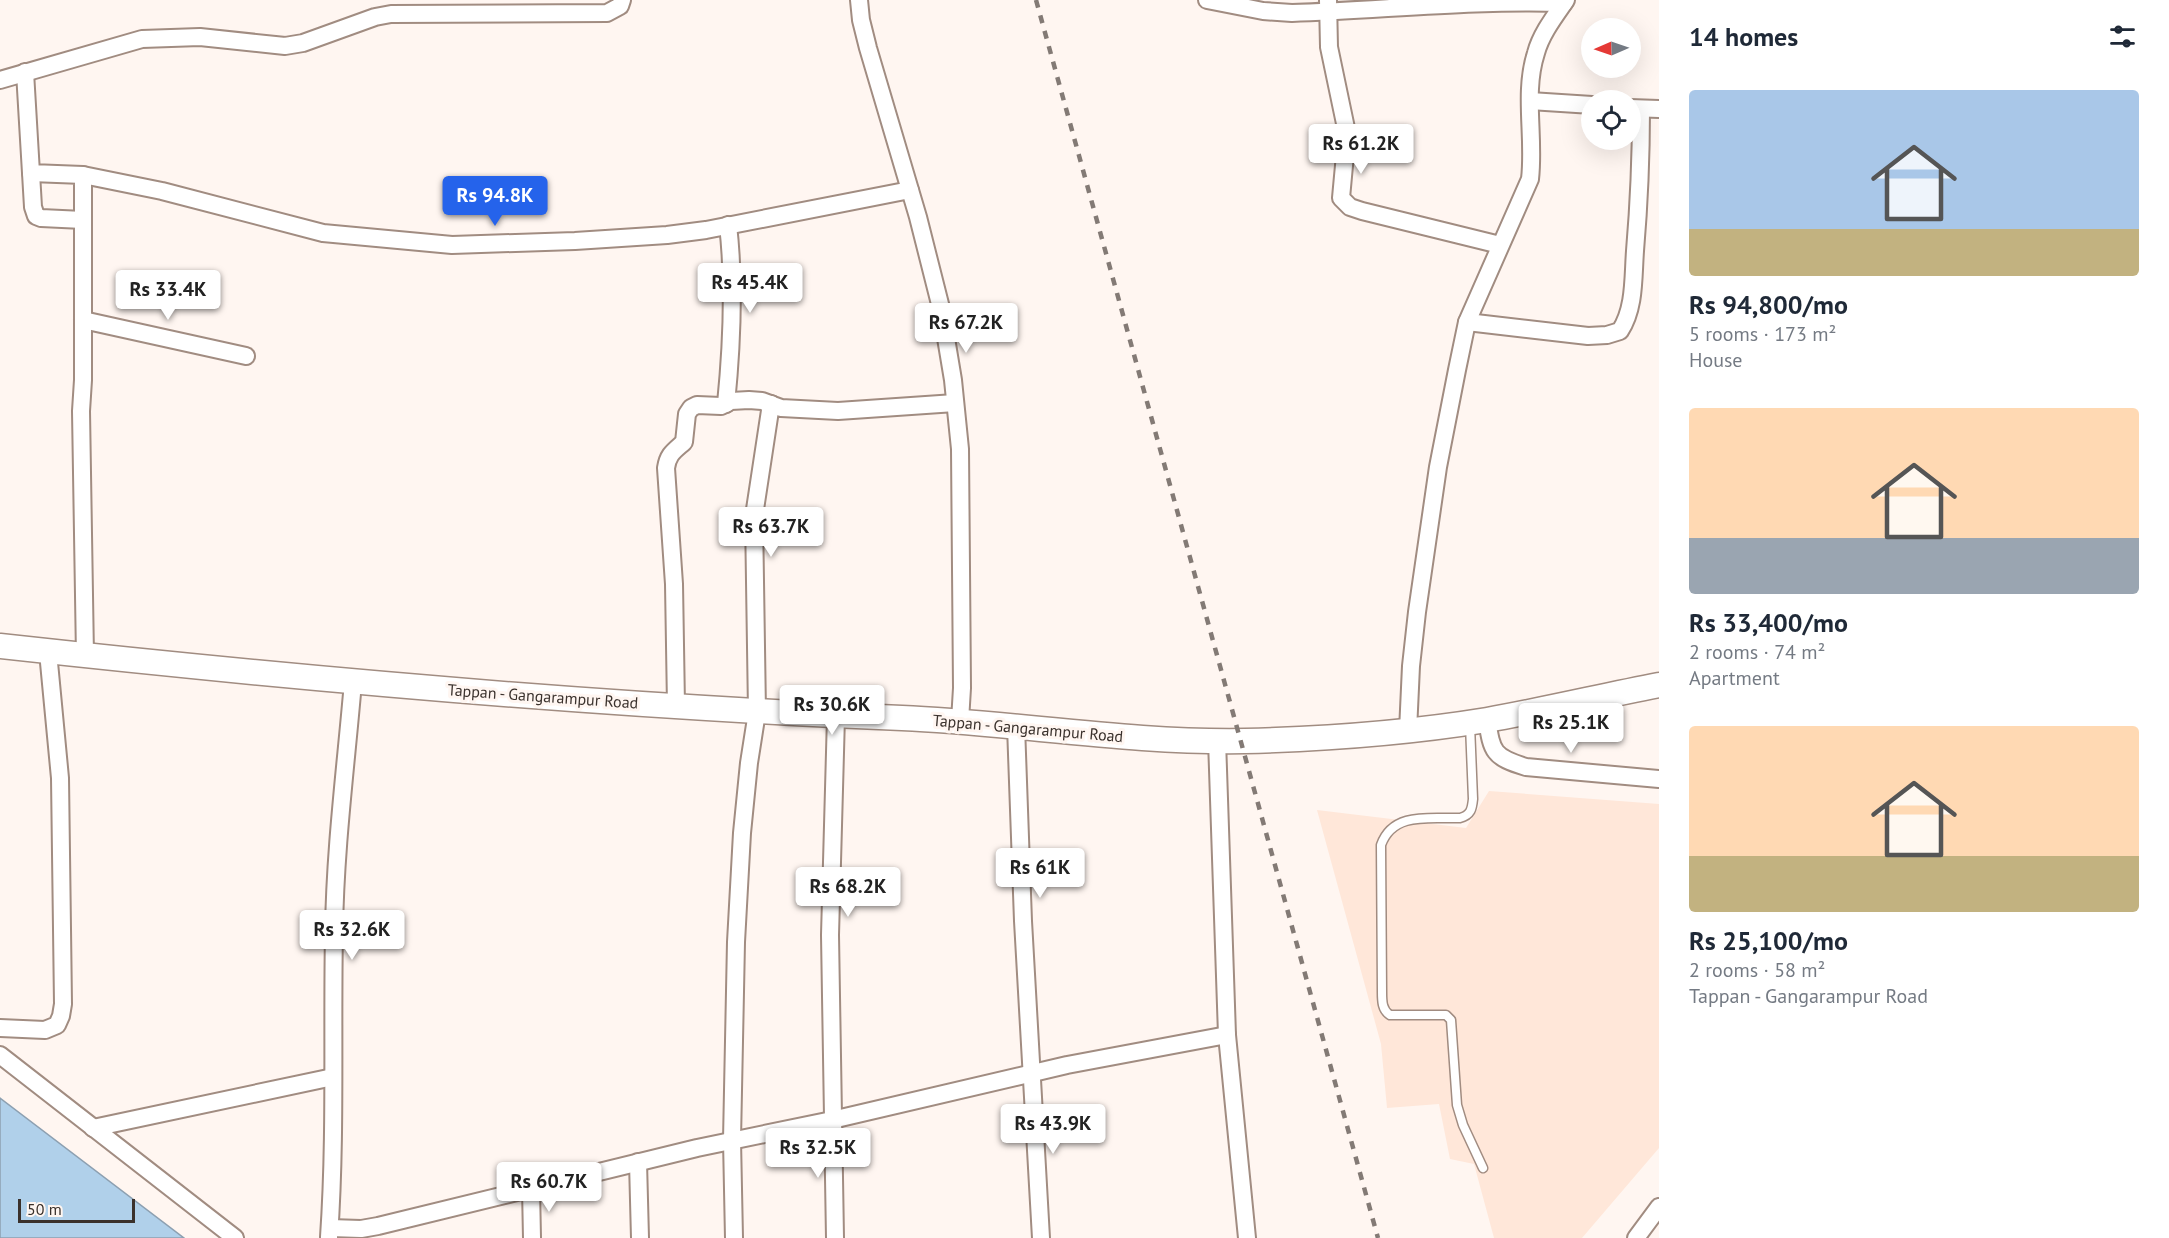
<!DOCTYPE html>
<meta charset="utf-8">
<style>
:root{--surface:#fff;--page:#f6f6f7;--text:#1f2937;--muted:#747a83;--accent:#2563eb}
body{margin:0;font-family:"PT Sans",sans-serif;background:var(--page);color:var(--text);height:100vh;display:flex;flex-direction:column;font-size:22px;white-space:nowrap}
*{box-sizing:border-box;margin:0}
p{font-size:20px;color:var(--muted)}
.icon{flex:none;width:33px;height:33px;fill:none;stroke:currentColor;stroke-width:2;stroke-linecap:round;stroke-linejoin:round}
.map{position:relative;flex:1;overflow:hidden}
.side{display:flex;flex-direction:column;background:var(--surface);width:510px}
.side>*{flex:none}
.needle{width:39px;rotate:268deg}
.fabs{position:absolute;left:1581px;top:18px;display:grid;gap:12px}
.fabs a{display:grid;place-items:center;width:60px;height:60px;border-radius:50%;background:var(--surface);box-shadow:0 6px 24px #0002;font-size:30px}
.scale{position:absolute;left:18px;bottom:15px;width:117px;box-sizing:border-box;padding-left:6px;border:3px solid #3a312c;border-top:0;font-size:16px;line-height:21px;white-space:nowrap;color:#3a312c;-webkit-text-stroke:4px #fff6f1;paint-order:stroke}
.price{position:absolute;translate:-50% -51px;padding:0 14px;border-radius:6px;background:#fff;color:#222;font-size:20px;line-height:39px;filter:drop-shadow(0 2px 3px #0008)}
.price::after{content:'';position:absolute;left:50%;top:36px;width:18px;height:14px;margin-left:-9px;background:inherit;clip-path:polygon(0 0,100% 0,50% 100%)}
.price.on{background:var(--accent);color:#fff}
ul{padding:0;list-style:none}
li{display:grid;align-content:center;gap:12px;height:318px;padding:0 30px}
li span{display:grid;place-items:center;height:186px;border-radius:6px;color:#555}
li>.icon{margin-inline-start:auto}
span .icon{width:108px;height:108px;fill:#fffc;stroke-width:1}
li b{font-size:26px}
h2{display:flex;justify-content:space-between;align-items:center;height:72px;padding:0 30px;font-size:26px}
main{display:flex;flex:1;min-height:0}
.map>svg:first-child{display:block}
.built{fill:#ffe7d9}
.water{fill:#b0d0ea;stroke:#8da0b1;stroke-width:1.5}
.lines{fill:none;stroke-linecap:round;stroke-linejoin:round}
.service-casing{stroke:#a18c81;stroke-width:11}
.minor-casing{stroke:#a18c81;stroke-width:20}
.secondary-casing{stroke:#a18c81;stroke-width:27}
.service{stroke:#fff;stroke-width:8}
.minor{stroke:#fff;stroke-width:16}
.secondary{stroke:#fff;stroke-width:24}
.rail{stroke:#837a75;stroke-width:4.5;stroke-dasharray:8 8;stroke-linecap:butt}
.labels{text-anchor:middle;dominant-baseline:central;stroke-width:6;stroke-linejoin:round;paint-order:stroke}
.street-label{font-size:16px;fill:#3a312c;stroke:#fff6f1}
</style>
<main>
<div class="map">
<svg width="1659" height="1238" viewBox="0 0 1659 1238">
<rect width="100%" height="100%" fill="#fff6f1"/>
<path class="built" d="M1489,791L1659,804V1148L1582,1238H1494L1474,1164L1450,1159L1439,1104L1387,1108L1381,1044L1317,810L1466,828Z"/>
<path class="water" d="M0,1098L184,1238H0Z"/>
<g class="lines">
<g class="service-casing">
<path id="service" d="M1470,725L1473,799C1472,809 1471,815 1460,818C1431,819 1393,811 1381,845L1382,992C1382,1001 1382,1010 1390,1015H1446L1451,1020L1457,1105L1463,1125L1483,1168"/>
</g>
<g class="minor-casing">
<g id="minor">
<path d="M859,0L861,20L868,48L918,217L941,308L953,380L960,449L962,688L960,721"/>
<path d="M1207,0L1263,11L1292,13C1383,10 1473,0 1564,3"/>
<path d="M1328,0L1329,47L1347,133L1341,198L1350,207L1362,211L1500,245"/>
<path d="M25,72L31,173L83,175V380L81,411L85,656"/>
<path d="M0,80L142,39L200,37L285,46L303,43L375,17L391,14L607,13L620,6L622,0"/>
<path d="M1530,101L1592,105"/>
<path d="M1630,108L1659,109"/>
<path d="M31,173L33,207L36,216L41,218L83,220"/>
<path d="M83,175L162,191L323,233L452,245L575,241L667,235L706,230L910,190"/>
<path d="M83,320L246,356"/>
<path d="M1467,322L1588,336L1607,335L1620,331C1635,308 1633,278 1635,251C1639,204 1641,156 1641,109"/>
<path d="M726,404C732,344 735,285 728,225"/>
<path d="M676,706L674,584L666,468C668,454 674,451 684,442L687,414L691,408L697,405L721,406L731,401L749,400L762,401L781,408L838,411L955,403"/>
<path d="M1487,720C1492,752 1493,757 1526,767L1659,779"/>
<path d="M1016,726L1023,921L1041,1238"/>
<path d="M1408,731L1411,666L1417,612L1438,467L1457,370L1467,322L1530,179C1535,137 1523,93 1536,53C1541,34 1555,16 1566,0"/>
<path d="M1217,740L1227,1035L1247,1238"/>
<path d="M0,1028L45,1030L57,1025L61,1016L63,1004L60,778L48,652"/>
<path d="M0,1055L235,1238"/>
<path d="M93,1128L333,1077"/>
<path d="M638,1162L640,1238"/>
<path d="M531,1188L532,1238"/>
<path d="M330,1228L361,1229L378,1226L697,1148L832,1120L1067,1065L1227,1035"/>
<path d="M329,1237C336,1136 332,1033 334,932C335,848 346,765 353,682"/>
<path d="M734,1238L732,1140L736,942L742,833L749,763L757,712L754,516L771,404"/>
<path d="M835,1238L830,935L836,716"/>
<path d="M1636,1238L1659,1207"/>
</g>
</g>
<g class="secondary-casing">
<path id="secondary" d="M0,646C300,679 601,706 902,718C1016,723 1130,743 1245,741C1325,739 1407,733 1487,720C1544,710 1602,696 1659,685"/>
</g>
<use href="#service" class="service"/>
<use href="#minor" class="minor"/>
<use href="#secondary" class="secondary"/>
<path class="rail" d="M1036,0L1378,1238"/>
</g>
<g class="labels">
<g class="street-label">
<text transform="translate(543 696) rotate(4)">Tappan - Gangarampur Road</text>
<text transform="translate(1028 728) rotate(5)">Tappan - Gangarampur Road</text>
</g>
</g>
</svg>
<div class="fabs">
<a><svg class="needle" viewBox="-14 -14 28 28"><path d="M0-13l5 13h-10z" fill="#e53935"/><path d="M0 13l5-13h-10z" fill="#747a83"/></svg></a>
<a><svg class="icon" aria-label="locate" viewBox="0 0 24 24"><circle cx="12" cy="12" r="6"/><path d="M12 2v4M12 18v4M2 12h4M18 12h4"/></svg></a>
</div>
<div class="scale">50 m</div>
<b class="price" style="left:1361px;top:175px">Rs 61.2K</b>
<b class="price on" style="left:495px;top:227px">Rs 94.8K</b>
<b class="price" style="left:750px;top:314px">Rs 45.4K</b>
<b class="price" style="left:168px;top:321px">Rs 33.4K</b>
<b class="price" style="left:966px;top:354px">Rs 67.2K</b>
<b class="price" style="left:771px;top:558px">Rs 63.7K</b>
<b class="price" style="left:832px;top:736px">Rs 30.6K</b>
<b class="price" style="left:1571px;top:754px">Rs 25.1K</b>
<b class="price" style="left:1040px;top:899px">Rs 61K</b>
<b class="price" style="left:848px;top:918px">Rs 68.2K</b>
<b class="price" style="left:352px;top:961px">Rs 32.6K</b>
<b class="price" style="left:1053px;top:1155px">Rs 43.9K</b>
<b class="price" style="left:818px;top:1179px">Rs 32.5K</b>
<b class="price" style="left:549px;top:1213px">Rs 60.7K</b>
</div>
<section class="side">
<h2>14 homes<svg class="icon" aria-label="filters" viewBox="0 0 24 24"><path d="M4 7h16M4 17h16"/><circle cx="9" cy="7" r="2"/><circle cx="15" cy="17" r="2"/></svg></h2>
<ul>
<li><span style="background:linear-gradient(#a9c7e8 75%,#c2b280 0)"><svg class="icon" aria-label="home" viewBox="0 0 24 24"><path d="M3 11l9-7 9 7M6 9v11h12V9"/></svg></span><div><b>Rs 94,800/mo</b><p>5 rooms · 173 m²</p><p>House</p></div></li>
<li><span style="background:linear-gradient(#ffd9b3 70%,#9aa5b1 0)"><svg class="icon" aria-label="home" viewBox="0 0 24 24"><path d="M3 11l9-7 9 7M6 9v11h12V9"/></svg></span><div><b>Rs 33,400/mo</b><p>2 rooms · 74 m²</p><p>Apartment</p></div></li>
<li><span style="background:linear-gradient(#ffd9b3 70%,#c2b280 0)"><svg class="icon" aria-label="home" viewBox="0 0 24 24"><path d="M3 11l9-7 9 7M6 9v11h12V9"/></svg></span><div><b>Rs 25,100/mo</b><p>2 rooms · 58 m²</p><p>Tappan - Gangarampur Road</p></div></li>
</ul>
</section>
</main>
